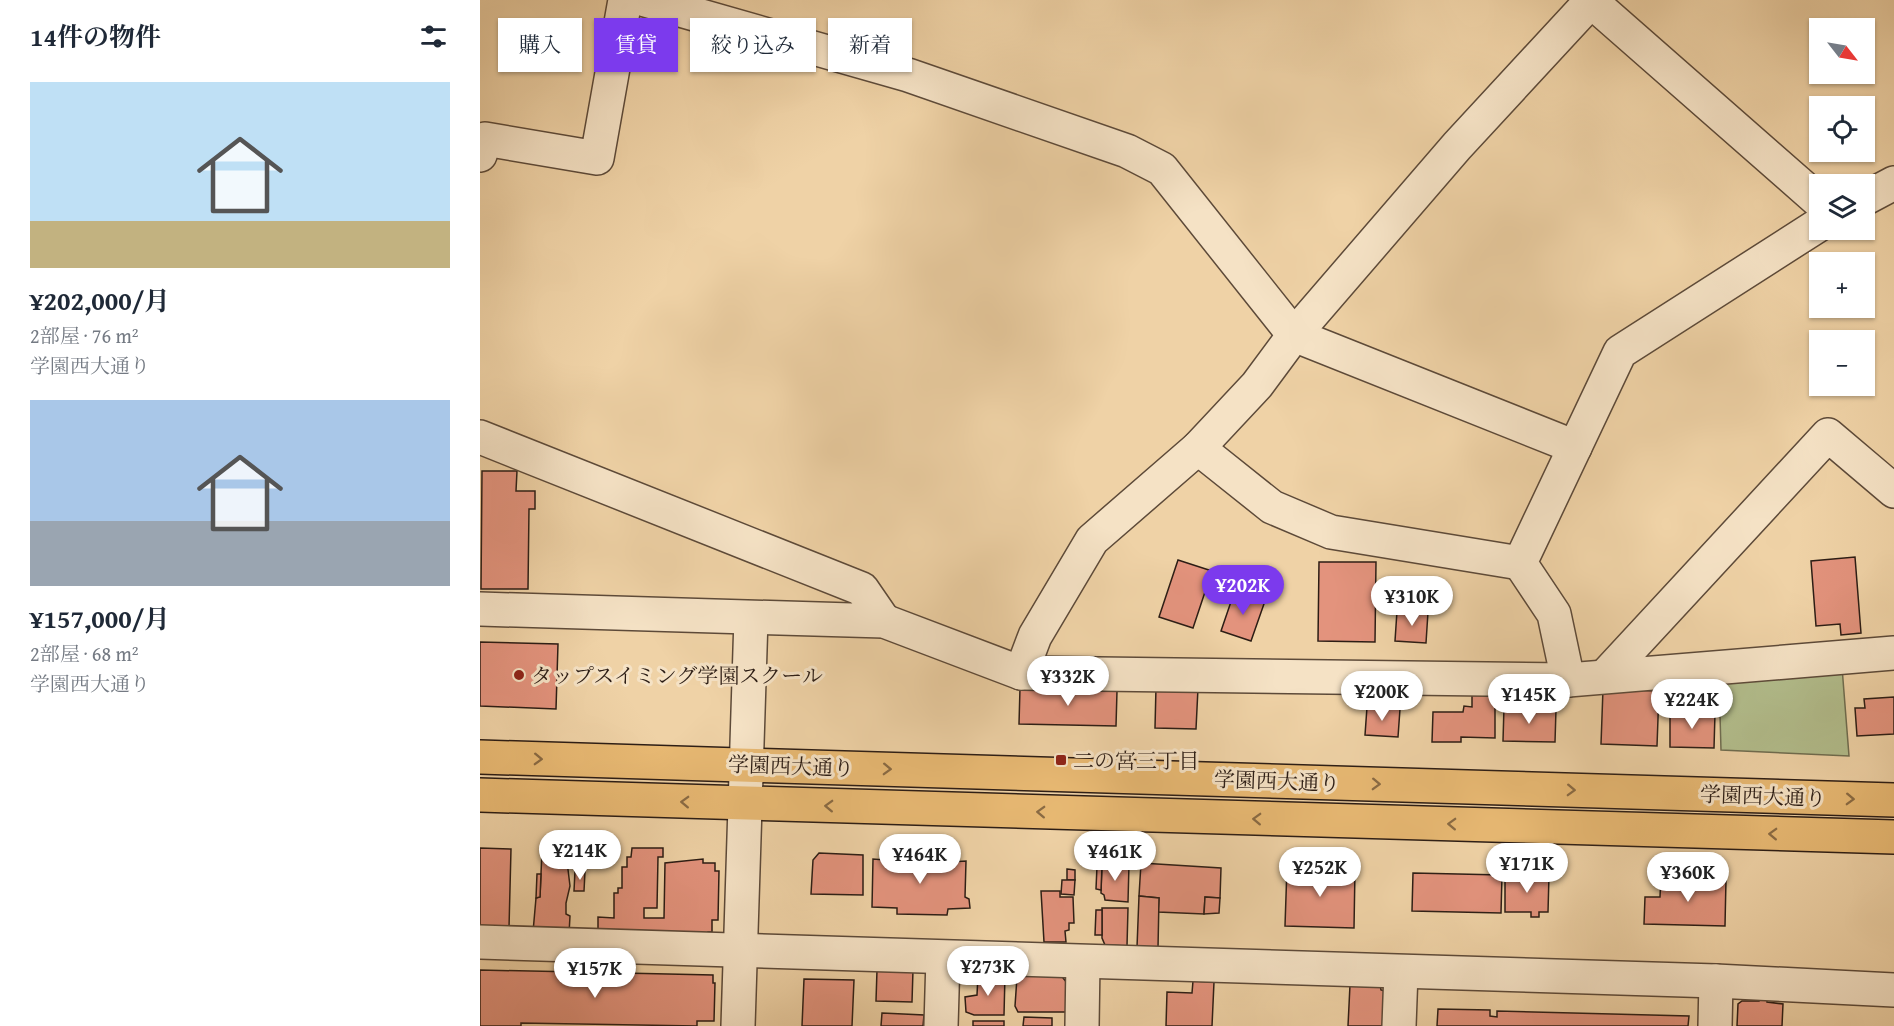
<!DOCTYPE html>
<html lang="ja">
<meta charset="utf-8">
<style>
:root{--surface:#fff;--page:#f2f2f3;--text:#1f2937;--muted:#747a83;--accent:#7c3aed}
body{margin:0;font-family:"Gentium Book Plus","Noto Serif JP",serif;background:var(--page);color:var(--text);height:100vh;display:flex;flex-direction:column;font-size:22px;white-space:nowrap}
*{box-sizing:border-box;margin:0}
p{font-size:20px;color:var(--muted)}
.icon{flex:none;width:33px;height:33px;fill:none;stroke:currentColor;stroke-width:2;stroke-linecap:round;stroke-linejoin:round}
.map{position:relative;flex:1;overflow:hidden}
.sheet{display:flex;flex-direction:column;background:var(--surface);width:480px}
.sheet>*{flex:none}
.top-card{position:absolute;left:18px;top:18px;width:570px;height:54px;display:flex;gap:12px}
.needle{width:39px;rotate:121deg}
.tools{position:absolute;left:1329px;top:18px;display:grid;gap:12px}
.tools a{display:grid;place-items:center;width:66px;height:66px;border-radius:0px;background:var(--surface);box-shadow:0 2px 4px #0004;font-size:30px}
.price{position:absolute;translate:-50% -51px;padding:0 14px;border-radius:21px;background:#fff;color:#222;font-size:20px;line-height:39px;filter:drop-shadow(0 2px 3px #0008)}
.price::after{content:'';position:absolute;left:50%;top:36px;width:18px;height:14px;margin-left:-9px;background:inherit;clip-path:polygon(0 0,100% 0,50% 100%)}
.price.on{background:var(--accent);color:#fff}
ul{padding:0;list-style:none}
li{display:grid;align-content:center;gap:12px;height:318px;padding:0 30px}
li span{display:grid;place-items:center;height:186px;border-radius:0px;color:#555}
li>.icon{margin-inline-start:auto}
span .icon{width:108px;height:108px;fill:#fffc;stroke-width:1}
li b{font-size:26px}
h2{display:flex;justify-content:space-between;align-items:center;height:72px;padding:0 30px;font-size:26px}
.chip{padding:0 21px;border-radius:0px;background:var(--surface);box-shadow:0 2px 4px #0004;font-size:21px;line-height:54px}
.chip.on{background:var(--accent);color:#fff}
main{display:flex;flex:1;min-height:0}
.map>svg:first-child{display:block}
.green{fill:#b2bd8c;stroke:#6f6d50;stroke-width:1.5}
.building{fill:#e3937d;stroke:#2c1d15;stroke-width:1.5}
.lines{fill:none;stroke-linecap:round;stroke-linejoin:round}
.minor-casing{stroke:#5d4a39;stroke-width:36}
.major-casing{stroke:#2c1d15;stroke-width:36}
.minor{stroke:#f5e2c5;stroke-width:33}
.major{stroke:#e8b973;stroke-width:33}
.oneway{stroke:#8a6b44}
.poi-dot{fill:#8f2418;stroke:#f5e2c5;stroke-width:2}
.labels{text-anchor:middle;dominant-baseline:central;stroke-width:6;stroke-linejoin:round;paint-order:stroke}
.poi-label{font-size:21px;fill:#2c1d15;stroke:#f5e2c5;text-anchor:start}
.street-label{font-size:21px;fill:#2c1d15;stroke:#f5e2c5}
</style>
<main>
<section class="sheet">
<h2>14件の物件<svg class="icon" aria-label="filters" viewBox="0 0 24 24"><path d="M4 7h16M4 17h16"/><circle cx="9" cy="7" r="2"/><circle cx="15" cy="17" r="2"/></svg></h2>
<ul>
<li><span style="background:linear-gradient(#bfe0f5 75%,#c2b280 0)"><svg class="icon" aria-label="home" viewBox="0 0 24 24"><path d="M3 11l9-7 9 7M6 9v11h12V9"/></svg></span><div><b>¥202,000/月</b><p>2部屋 · 76 m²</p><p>学園西大通り</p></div></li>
<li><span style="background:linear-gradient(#a9c7e8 65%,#9aa5b1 0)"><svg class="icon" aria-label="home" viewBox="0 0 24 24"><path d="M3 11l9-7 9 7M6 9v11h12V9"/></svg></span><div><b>¥157,000/月</b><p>2部屋 · 68 m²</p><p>学園西大通り</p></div></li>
</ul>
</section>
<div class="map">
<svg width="1414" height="1026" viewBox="0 0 1414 1026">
<rect width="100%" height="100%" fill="#efd2a6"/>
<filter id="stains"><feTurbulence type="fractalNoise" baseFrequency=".00333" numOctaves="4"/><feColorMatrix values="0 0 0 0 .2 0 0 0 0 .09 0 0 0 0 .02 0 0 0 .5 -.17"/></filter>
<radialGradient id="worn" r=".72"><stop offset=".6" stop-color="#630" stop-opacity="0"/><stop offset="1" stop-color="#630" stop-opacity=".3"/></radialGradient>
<path class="green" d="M1362,667L1369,756L1241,750L1239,680Z"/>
<g class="building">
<path d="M2,471H37L36,491H55V509H49L48,589H1Z"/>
<path d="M1375,557L1381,633L1361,635L1360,624L1336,626L1331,561Z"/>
<path d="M698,560L732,571L713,628L679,617Z"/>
<path d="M839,562H896L895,642L838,641Z"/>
<path d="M755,590L785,601L771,641L741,631Z"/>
<path d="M917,611L948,612L946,643L915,641Z"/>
<path d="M0,642L78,644L76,709L0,706Z"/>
<path d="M676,687L718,688L716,729L675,728Z"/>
<path d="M540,688L637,691L636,726L539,724Z"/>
<path d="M1123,689L1179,691L1177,746L1121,744Z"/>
<path d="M992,692L1015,693V738L981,737V742H952L953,712H983L984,706L992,707Z"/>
<path d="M1414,697V734L1377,736L1375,708H1385L1384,699Z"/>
<path d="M887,707L920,709L918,737L885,735Z"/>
<path d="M1024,707L1076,709L1075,742L1023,741Z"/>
<path d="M1190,713H1235L1234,748L1190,747Z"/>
<path d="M0,848L31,849L29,928L0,927Z"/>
<path d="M152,848H183V857H178L177,908H164V918H184L185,863L223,859V863H235V871H239L238,920H232V932H228V935L118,934V917L134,918V893H138V888H142V867H147V857H151Z"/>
<path d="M62,851L86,853L90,886L86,903V914L90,916L89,934L53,932L56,898L60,897Z"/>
<path d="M339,853L383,855V895L331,894L333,860Z"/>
<path d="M418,854L469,855L470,862L486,861L485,897L489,899L490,908L468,909L467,915L417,914V908L392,907L393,859L418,861Z"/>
<path d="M622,862L649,864L648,902L625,900L624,895L621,893Z"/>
<path d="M661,863L741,868L740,898L725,897L724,914L678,912L679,898L659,896Z"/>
<path d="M617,866H622L621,890L616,889Z"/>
<path d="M807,867L875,869L874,928L805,926Z"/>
<path d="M587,869L595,870V880H587Z"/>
<path d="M95,871H105L104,891H94Z"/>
<path d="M933,873L1022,875L1021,913L932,911Z"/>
<path d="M57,874H61L60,897L56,898Z"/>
<path d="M1025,874L1069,875L1068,912H1059V917H1051V912H1025Z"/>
<path d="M1181,877L1246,879L1245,926L1164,924L1165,897H1180Z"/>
<path d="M582,880H595L594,895L581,894Z"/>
<path d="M561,891H580V897H593L594,923H589V930L585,931L586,942H564Z"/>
<path d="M659,896L679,898L678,948L657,947Z"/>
<path d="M725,897L740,898L739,913L724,914Z"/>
<path d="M622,908H648L647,946L625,945L622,938Z"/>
<path d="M616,910H622V935H615Z"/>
<path d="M0,970L233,975V983H235L234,1021H217V1026L41,1023V1026H0Z"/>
<path d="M397,970H433L432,1002L396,1001Z"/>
<path d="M541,974H580L587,983L586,1012H538L535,1006L537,977H541Z"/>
<path d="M498,975H525L524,1015H494L486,1012L485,997L497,995Z"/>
<path d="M324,979L374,980L372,1026H322Z"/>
<path d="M713,981L734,982L732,1026H686L687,992L712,993Z"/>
<path d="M870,985H900L901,990L905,991L904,1026H868Z"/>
<path d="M1280,996L1287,997V1002L1303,1004L1302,1026H1257L1258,1004L1262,1001H1279Z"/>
<path d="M958,1009L1010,1010V1016L1017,1017V1011L1209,1016L1208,1026H957Z"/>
<path d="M402,1013L444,1015L443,1026H401Z"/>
<path d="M544,1017L572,1018V1026H543Z"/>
<rect x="493" y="1021" width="31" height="5"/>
</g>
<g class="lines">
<g class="minor-casing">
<g id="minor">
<path d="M165,0L428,75L647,151L682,169L814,335L1095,447"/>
<path d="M1111,1L1340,202"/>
<path d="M0,155L5,139L117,158L145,0"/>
<path d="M1384,199L1414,183"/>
<path d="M0,437L382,589L404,621"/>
<path d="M718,448L792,507L851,532L1040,563"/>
<path d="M0,609L404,621L541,673L1088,680L1414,653"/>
<path d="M541,673L555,636L612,540L718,448L777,385L814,335L977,146L1112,0"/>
<path d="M1125,676L1348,435L1414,491"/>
<path d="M1088,680L1074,614L1040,563L1140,352L1340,224"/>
<path d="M0,942L1236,981L1414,990"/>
<path d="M258,1026L271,618"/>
<path d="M461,1026L463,958"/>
<path d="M602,1026L603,962"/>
<path d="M919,1026L921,972"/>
<path d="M1235,1026L1236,981"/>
</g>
</g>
<g class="major-casing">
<g id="major">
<path d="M0,757L1414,800"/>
<path d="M0,795L1414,837"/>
</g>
</g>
<use href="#minor" class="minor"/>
<use href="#major" class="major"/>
</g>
<defs><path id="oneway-chevron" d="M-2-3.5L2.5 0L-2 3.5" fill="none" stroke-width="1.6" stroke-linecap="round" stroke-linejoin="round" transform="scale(1.5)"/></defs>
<g class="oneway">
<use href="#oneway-chevron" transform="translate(58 759) rotate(2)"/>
<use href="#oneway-chevron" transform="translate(407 769) rotate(2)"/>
<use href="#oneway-chevron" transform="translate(896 784) rotate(2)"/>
<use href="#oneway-chevron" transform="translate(1091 790) rotate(2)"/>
<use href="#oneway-chevron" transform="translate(1370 799) rotate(2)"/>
<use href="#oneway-chevron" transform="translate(205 802) rotate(-178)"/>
<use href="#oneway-chevron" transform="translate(349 806) rotate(-178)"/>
<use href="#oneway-chevron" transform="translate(561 812) rotate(-178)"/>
<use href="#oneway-chevron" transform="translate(777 819) rotate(-178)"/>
<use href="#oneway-chevron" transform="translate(972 824) rotate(-178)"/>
<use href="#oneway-chevron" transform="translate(1293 834) rotate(-178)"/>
</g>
<g class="poi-dot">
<circle cx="39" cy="675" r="6"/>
<rect x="575" y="754" width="12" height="12" rx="3"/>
</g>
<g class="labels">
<g class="poi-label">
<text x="51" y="675">タップスイミング学園スクール</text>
<text x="593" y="760">二の宮三丁目</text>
</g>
<g class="street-label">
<text transform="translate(311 766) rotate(2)">学園西大通り</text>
<text transform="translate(797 781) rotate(2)">学園西大通り</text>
<text transform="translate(1283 796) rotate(2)">学園西大通り</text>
</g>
</g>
<rect width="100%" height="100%" filter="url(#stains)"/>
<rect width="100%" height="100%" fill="url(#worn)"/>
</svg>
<div class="tools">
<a><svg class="needle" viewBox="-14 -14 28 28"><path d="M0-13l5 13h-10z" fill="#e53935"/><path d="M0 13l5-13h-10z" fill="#747a83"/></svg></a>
<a><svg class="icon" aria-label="locate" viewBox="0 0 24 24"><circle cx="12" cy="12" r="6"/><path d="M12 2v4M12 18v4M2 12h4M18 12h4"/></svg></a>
<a><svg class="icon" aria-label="layers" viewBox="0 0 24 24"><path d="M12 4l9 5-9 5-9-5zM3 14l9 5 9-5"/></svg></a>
<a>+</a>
<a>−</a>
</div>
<b class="price on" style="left:763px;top:616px">¥202K</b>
<b class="price" style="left:932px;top:627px">¥310K</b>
<b class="price" style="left:588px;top:707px">¥332K</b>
<b class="price" style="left:902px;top:722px">¥200K</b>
<b class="price" style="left:1049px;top:725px">¥145K</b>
<b class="price" style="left:1212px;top:730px">¥224K</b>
<b class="price" style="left:100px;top:881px">¥214K</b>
<b class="price" style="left:635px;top:882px">¥461K</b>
<b class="price" style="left:440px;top:885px">¥464K</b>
<b class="price" style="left:1047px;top:894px">¥171K</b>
<b class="price" style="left:840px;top:898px">¥252K</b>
<b class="price" style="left:1208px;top:903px">¥360K</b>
<b class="price" style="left:508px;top:997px">¥273K</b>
<b class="price" style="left:115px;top:999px">¥157K</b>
<div class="top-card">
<a class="chip">購入</a>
<a class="chip on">賃貸</a>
<a class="chip">絞り込み</a>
<a class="chip">新着</a>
</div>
</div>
</main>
